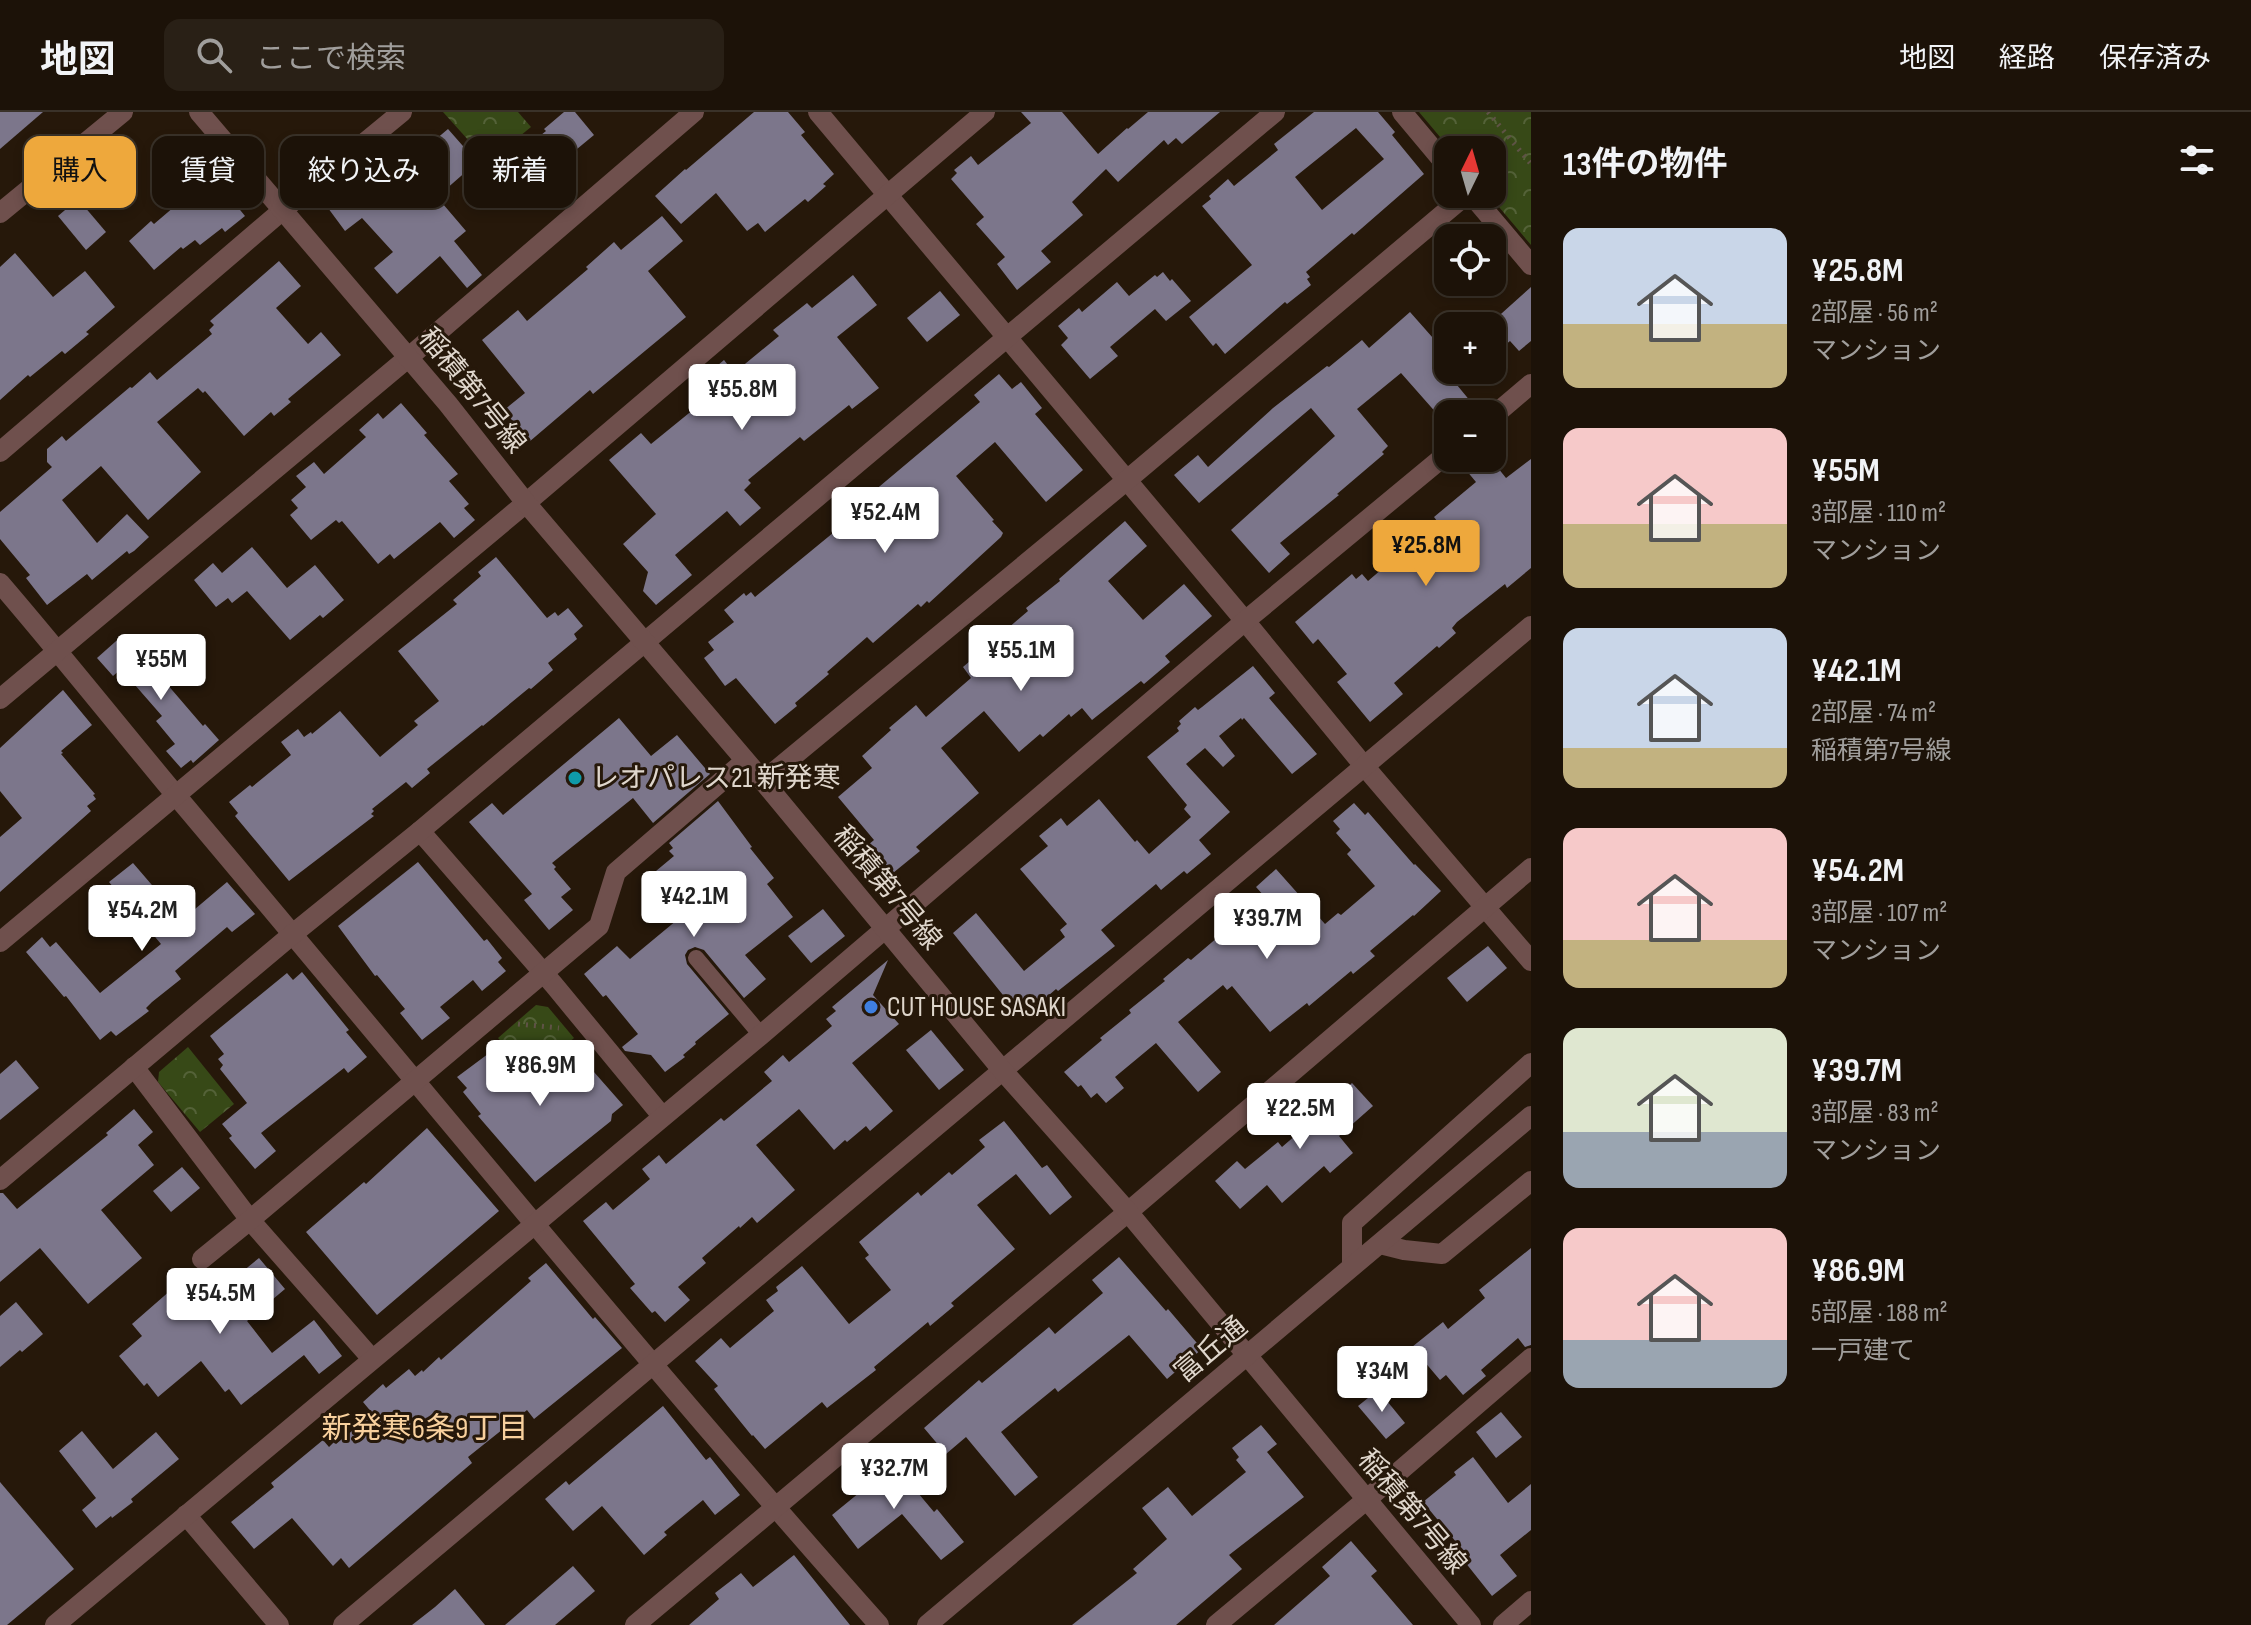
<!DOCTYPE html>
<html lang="ja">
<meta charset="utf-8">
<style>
:root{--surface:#1c1208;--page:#292016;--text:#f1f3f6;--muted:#a09e9c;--line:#3a3229;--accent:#eea83c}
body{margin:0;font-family:"Sofia Sans Condensed","Noto Sans JP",sans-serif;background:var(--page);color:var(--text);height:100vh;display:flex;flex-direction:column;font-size:30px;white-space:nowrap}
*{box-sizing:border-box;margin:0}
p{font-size:26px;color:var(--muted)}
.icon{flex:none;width:44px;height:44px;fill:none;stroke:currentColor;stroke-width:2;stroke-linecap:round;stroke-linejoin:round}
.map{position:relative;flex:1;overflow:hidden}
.details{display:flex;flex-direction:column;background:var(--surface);width:720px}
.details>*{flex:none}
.top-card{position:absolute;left:24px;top:24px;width:760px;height:72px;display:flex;gap:16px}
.needle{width:52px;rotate:5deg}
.tools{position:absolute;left:1434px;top:24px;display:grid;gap:16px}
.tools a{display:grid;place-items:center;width:72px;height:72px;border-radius:16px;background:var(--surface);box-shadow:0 4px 12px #0003,0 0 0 2px var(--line);font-size:40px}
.price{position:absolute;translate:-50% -68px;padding:0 18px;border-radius:8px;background:#fff;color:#222;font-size:26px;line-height:52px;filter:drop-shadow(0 2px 4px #0008)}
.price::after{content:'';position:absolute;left:50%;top:48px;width:24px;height:18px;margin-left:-12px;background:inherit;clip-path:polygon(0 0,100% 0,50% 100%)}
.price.selected{background:var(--accent);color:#111}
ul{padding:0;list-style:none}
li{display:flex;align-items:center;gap:24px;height:200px;padding:0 32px}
li span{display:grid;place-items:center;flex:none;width:224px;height:160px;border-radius:16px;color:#555}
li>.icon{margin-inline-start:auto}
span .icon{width:96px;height:96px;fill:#fffc;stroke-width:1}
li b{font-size:34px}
h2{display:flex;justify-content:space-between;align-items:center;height:96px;padding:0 32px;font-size:34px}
.pill{padding:0 28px;border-radius:16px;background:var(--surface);box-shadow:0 4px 12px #0003,0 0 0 2px var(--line);font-size:28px;line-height:72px}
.pill.selected{background:var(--accent);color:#111}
header{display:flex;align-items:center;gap:48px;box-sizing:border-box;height:112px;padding:0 40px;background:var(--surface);border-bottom:2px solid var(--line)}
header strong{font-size:38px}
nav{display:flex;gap:44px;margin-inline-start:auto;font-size:28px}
.search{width:560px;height:72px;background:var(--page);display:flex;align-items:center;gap:20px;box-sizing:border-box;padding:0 28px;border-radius:16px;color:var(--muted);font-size:30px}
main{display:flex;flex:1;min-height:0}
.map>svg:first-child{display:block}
.park{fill:url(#park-crowns)}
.building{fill:#7c768b;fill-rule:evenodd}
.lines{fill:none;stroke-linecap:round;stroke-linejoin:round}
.path{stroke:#5f5346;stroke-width:5;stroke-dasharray:2 6;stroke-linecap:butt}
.service{stroke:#6f504d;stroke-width:16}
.minor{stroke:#6f504d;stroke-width:20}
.tertiary{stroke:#6f504d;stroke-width:20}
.culture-dot{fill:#0f9aa8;stroke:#26180a;stroke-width:3}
.shop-dot{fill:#3f7fe0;stroke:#26180a;stroke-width:3}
.labels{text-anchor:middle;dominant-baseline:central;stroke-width:6;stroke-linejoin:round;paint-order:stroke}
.street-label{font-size:28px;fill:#dfd6cc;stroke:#26180a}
.poi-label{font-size:28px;fill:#dfd6cc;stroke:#26180a;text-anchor:start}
.neighbourhood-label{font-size:30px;fill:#f8d09d;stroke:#26180a}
</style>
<header>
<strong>地図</strong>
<div class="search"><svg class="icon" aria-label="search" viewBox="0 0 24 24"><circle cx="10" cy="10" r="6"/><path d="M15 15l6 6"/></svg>ここで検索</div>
<nav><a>地図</a><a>経路</a><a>保存済み</a></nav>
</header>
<main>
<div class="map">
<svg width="1531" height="1513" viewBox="0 0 1531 1513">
<defs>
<pattern id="park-crowns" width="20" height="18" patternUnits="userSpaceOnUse" patternTransform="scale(2)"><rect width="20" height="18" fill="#374917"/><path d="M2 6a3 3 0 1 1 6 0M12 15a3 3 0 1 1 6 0" fill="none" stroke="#546238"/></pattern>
</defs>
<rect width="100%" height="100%" fill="#26180a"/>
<g class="park">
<path d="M443,0H518L531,15L488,50Z"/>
<path d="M1419,0H1531V133L1488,82H1492V38H1451Z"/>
<path d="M536,893L548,895L574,926L530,963L498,926Z"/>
<path d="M188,935L234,992L200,1020L158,970L159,960Z"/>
</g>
<g class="building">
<path d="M0,0H43L0,37Z"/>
<path d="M564,0H575L594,23L554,56L561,65L532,90L502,55L546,19L544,17Z"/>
<path d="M754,0H788L805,20L801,23L834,62L823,72L826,74L808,90L805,87L765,120L758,111L747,119L716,81L681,112L655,84L685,57L686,58Z"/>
<path d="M1021,0H1062L1098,42L1127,16L1128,17L1148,0H1220L1182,32L1176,26L1168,33L1164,28L1118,70L1106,57L1072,90L1083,103L1041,139L1051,150L1017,178L997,152L1005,145L976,112L984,105L951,67L957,61L954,58L971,44L978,53L1031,11Z"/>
<path d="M1314,0H1378L1395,20L1392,23L1424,62L1354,123L1352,121L1306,160L1310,165L1307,167L1311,173L1287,192L1285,190L1225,242L1216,231L1213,234L1189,205L1252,153L1202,94L1211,87L1209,84L1228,67L1234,74L1278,38L1274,32ZM1356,16L1384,47L1322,98L1295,65Z"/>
<path d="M448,17L477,50L437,85L466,119L454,129L482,163L467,176L440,144L397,182L374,156L393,140L362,106L345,119L328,96L356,74L361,81L400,51L403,55Z"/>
<path d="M200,61L221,87L227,82L245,104L225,120L222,116L200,133L195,128L183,137L181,135L154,158L129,129L151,109L154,112L188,83L182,75Z"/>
<path d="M78,87L106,120L86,138L58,104Z"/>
<path d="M662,104L683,129L648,159L686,205L593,282L590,278L529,330L504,298L525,281L482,228L518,198L527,209L588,157L586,155L614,130L621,138Z"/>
<path d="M15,141L53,185L85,159L115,195L86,220L89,222L65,242L62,239L30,265L28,263L0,288V155Z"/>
<path d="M279,149L301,174L276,196L308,232L321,220L341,243L288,287L291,290L274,304L271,300L244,324L205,279L203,281L198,276L157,310L201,360L148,408L101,354L62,388L97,431L127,402L149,425L134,439L129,442L127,439L92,468L87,462L47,493L26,466L30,463L0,427V400L52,355L47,350V337L62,324L66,329L130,275L132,276L150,260L157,268L212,222L209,218L214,213L210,209Z"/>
<path d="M1163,160L1170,169L1172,167L1191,189L1166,209L1155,197L1110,235L1118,244L1090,267L1061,233L1068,226L1058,214L1079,196L1082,200L1117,170L1129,184L1155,163L1157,165Z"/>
<path d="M853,163L877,193L837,225L879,276L852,297L849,293L804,329L800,325L748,368L751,371L744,378L761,396L740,414L727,399L675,443L692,463L656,493L643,479L648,460L623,432L656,402L609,348L641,321L651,332L710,284L698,270L724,248L734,261L779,224L773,218L807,191L812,196Z"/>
<path d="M1531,175V229L1519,239L1510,229L1492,244V210Z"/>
<path d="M940,179L960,203L927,230L907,206Z"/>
<path d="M1410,200L1448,243V258H1475L1457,273L1471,290L1457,302H1448V310L1446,312L1401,261L1357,297L1388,334L1382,340L1384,342L1337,382L1339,383L1280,431L1290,442L1269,461L1231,418L1335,324L1311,296L1199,391L1174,363L1198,343L1208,355L1273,296L1327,254L1329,255L1362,228L1369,236Z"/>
<path d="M999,262L1012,277L1021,270L1042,296L1035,302L1083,358L1046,390L995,330L956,364L994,408L992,409L1003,421L1001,425L929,491L927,489L921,495L918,492L873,531L867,525L827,560L829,562L795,591L797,594L775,612L736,566L725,574L704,546L714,538L708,530L734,510L724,498L744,481L746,484L751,480L755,485L839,416L834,409L859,388L861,390L980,290L974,283Z"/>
<path d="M401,291L427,321L424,323L458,362L449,369L469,392L464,396L475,408L454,426L440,410L394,447L390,442L378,452L342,409L339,411L336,408L311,428L290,403L298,396L291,388L306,375L296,364L314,350L324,362L366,325L359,318L378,301L383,307Z"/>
<path d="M1481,346H1490L1506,366L1531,347V456L1507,476L1505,472L1457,510L1452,516L1456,521L1439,536L1437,534L1394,571L1403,582L1370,610L1337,570L1347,562L1318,527L1313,532L1295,510L1352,462L1356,467L1362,462L1368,469L1403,439L1405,442L1440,413L1434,405L1476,370L1466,358Z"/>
<path d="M1125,409L1147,434L1108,469L1143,508L1184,472L1212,504L1165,544L1170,550L1144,572L1141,569L1092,608L1082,596L1071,605L1069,602L1043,625L1040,622L1019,640L984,599L941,636L979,681L916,735L920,739L893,761L868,733L874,728L838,685L872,656L862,644L891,618L889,616L916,593L926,605L971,566L963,555L1028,499L1026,496L1060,469L1059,467Z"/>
<path d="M252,435L287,476L315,453L344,488L323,506L320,503L290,528L247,479L232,491L228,486L216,495L194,468L213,451L222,461Z"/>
<path d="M496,445L547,506L555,500L558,504L568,496L583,514L574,522L577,527L548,551L553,558L531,577L529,576L483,614L482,613L427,657L430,661L412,676L406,670L372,697L374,699L371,702L374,704L289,769L235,704L238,701L229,690L250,673L252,675L291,643L281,630L298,617L304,625L311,620L312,622L340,599L380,645L418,613L414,609L439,589L398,539L457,492L453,488L481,464L478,460Z"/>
<path d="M124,522L203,614L205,612L219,628L193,651L191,648L181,656L166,639L175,632L156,609L162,604L121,557L113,564L97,546Z"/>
<path d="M1253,554L1275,581L1269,586L1317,642L1292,662L1244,606L1242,608L1241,606L1219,624L1235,644L1223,655L1205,636L1186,652L1230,700L1199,728L1211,742L1187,762L1184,759L1161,778L1156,772L1101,818L1115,834L1058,879L1056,877L1026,903L1014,891L1011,893L953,821L976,801L1024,859L1065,825L1060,818L1067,812L1020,757L1048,734L1039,724L1061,706L1067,714L1099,687L1135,730L1137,728L1149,742L1191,705L1184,697L1187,693L1147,645L1179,619L1177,616L1181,612L1179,609L1195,595L1198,598L1202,595Z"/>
<path d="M63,578L92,613L61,639L63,641L61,642L95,682L93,683L96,687L87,694L91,699L0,780V725L22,706L0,679V636Z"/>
<path d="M619,606L651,644L677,623L710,662L653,711L633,686L552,751L556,755L554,757L571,777L561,785L573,798L549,818L524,788L532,782L469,710L492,691L503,703Z"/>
<path d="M718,689L752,735L750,736L774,766L767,772L793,805L745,843L766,867L744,886L704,838L695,835L688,838L685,843L687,852L729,902L695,930L696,932L683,943L685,945L665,960L651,943L625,939L622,935L638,922L606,883L603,885L584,862L617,834L630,847L677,808L644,769L674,744L669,739L673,736L669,731Z"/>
<path d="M1354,691L1365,703L1368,700L1414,753L1415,752L1441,779L1414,804L1413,803L1370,839L1375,844L1353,862L1351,859L1309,894L1307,891L1270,920L1232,874L1227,878L1223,873L1178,910L1221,960L1198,980L1156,931L1115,965L1124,976L1106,991L1097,981L1091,986L1081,973L1078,975L1064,960L1102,928L1100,926L1131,901L1129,898L1165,869L1163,867L1188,846L1191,848L1265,785L1256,775L1276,757L1325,812L1338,801L1341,803L1375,774L1347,742L1351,738L1336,721L1340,717L1333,709Z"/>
<path d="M418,750L484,829L487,827L502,846L498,850L506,859L482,879L473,868L440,895L450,906L422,928L400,901L405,897L377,863L375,864L338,814Z"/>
<path d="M133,751L182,808L227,770L255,802L232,820L227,815L175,859L181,867L152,890L146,896L149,899L116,924L111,919L100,928L66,884L64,885L26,840L42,825L50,835L56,830L100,881L161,832L109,770Z"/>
<path d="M823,797L845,824L811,851L788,824Z"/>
<path d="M1488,834L1507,856L1467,890L1447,866Z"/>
<path d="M888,848L873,883L899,912L852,951L893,999L870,1019L866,1014L847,1030L845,1028L834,1038L799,997L756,1033L795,1078L757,1111L752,1105L740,1116L739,1114L702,1146L706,1151L678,1175L690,1188L665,1210L655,1199L652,1201L630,1176L635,1172L583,1109L606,1090L613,1098L650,1067L642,1057L659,1043L666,1052L721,1006L724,1009L729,1005L772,969L764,960L783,943L789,950L832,914L826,907L836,899L832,895Z"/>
<path d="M302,860L349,918L346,920L367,945L348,961L344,956L261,1021L276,1039L255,1057L229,1026L232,1024L222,1012L247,991L220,957L223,953L218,947L224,942L210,924L287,861L293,868Z"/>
<path d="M931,918L964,958L939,978L906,938Z"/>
<path d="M572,935L623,993L612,1002L611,1009L535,1070L478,1004L481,1002L463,980L467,976L457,965L496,936L526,972Z"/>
<path d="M16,948L39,976L0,1008V962Z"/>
<path d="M1352,971L1373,994L1339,1024L1353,1041L1330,1061L1324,1054L1282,1091L1267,1073L1240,1097L1215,1069L1237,1049L1245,1057L1278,1030L1282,1035L1326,997L1317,988L1335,972L1342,980Z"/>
<path d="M134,997L153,1020L138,1033L154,1053L101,1098L142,1146L88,1192L40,1136L0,1170V1081H3L17,1097L108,1023L106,1021Z"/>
<path d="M1004,1009L1042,1056L1047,1053L1072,1085L1050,1103L1016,1062L977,1093L1015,1137L951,1191L954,1194L930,1214L928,1210L874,1255L876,1258L827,1296L822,1290L765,1337L753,1323L752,1324L714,1277L718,1274L695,1249L721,1226L730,1236L774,1199L766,1188L778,1179L776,1175L802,1154L849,1212L891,1178L865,1146L869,1143L859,1130L918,1080L921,1084L949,1060L952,1063L985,1035L979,1028Z"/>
<path d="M427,1016L499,1099L377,1203L306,1120L364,1070L366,1072Z"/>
<path d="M182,1055L200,1076L171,1100L153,1079Z"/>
<path d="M1531,1136V1233L1525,1235L1518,1226L1481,1258L1486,1264L1463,1283L1446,1263L1440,1268L1412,1235L1443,1210L1448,1217L1485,1186L1479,1178Z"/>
<path d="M1119,1145L1166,1199L1168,1197L1202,1237L1167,1267L1129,1223L1058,1280L1055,1276L1001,1320L1038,1365L1015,1384L966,1325L946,1342L924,1316L979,1268L982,1271L1049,1215L1055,1222L1103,1181L1092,1168Z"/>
<path d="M259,1146L285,1177L247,1209L272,1241L314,1208L342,1244L319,1262L304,1243L241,1293L229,1277L225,1280L201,1249L158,1285L147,1271L144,1274L119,1244L142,1224L132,1212L195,1157L204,1160L220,1178Z"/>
<path d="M546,1151L593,1207L595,1205L622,1236L534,1307L527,1298L468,1345L472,1351L349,1456L341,1446L333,1454L292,1406L254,1437L231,1410L274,1375L271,1371L323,1328L329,1335L334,1330L336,1332L373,1302L363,1290L383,1272L386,1276L409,1257L415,1264L422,1258L423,1260L439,1245L441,1248L531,1169L528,1166Z"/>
<path d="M16,1190L43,1222L22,1240L20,1238L0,1255V1204Z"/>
<path d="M1378,1278L1405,1311L1386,1327L1358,1294Z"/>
<path d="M663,1294L706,1348L710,1345L740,1383L715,1403L703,1388L664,1420L667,1423L644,1443L602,1394L573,1419L545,1387L566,1369L569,1373Z"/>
<path d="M1501,1300L1522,1325L1496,1346L1476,1320Z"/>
<path d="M1261,1313L1277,1332L1267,1340L1304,1385L1229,1443L1242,1457L1176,1513H1072L1137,1461L1133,1457L1167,1427L1142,1396L1168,1375L1192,1404L1246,1360L1236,1348L1239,1345L1232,1336Z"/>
<path d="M82,1319L113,1357L156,1320L179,1347L131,1387L133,1390L112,1406L111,1404L96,1416L82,1398L96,1386L59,1339Z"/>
<path d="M887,1344L934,1400L937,1397L964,1430L941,1448L902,1402L858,1437L832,1403L865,1376L858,1368Z"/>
<path d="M1473,1345L1508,1391L1531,1372V1418L1500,1443L1517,1464L1492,1484L1457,1440L1461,1436L1423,1390L1456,1363L1454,1360Z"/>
<path d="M0,1370L74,1457L7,1513H0Z"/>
<path d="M1351,1429L1377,1459L1371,1464L1413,1513H1274L1330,1464L1322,1455Z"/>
<path d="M794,1443L850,1513H689L719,1487L715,1481L741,1461L753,1475Z"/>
<path d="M573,1454L595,1479L555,1513H505Z"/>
<path d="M455,1477L485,1513H412L435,1495Z"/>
</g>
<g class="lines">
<g class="path">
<path d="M1488,0L1531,52"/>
<path d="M518,912L559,916"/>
</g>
<path class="service" d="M696,846L761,923"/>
<g class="minor">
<path d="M818,0L1245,509L1365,655L1531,849"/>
<path d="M1402,0L1448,55"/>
<path d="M1471,82L1531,153"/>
<path d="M0,101L123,0"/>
<path d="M1492,305L1531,272"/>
<path d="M0,340L284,97L402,0"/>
<path d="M0,471C61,542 119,615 179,687C412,963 639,1243 879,1513"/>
<path d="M0,587L409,245L694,0"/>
<path d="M763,669L1127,368L1467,82"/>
<path d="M420,719L554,873L662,1004"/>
<path d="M0,830L526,391L985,0"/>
<path d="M134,955L250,1108L372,1247"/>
<path d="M0,1068L294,821L420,719L1275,0"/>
<path d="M1380,1132L1404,1138L1442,1142L1531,1069"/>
<path d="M202,1147L250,1108L599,814L616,760L745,649"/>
<path d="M1352,1154V1111L1531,951"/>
<path d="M186,1403L279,1513"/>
<path d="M55,1513L761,923L1245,509L1448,341"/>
<path d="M343,1513L1531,514"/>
<path d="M635,1513L1128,1100L1531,756"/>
<path d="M1216,1513L1366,1388L1531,1246"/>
<path d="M1503,1513L1531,1489"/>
</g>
<g class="tertiary">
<path d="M199,0L448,292L526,391L763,669L1003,959L1128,1100L1471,1513"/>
<path d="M927,1513L1531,1004"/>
</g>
</g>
<circle class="culture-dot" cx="575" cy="666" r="8"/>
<circle class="shop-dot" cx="871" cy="895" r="8"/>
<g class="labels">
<g class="street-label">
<text transform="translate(472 279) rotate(51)">稲積第7号線</text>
<text transform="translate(887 776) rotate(50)">稲積第7号線</text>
<text transform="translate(1211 1238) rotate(-40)">富丘通</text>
<text transform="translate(1412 1400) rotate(50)">稲積第7号線</text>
</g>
<g class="poi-label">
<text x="591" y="666">レオパレス21 新発寒</text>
<text x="887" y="895">CUT HOUSE SASAKI</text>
</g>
<g class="neighbourhood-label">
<text x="425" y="1317">新発寒6条9丁目</text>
</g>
</g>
</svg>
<div class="tools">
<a><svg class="needle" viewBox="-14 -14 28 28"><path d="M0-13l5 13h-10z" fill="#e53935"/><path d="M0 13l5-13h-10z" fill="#a09e9c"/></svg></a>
<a><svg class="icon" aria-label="locate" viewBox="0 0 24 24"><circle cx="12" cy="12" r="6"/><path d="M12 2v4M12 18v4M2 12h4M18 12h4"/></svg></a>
<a>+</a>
<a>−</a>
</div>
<b class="price" style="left:742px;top:320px">¥55.8M</b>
<b class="price" style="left:885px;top:443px">¥52.4M</b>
<b class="price selected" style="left:1426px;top:476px">¥25.8M</b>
<b class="price" style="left:1021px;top:581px">¥55.1M</b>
<b class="price" style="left:161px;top:590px">¥55M</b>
<b class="price" style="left:694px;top:827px">¥42.1M</b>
<b class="price" style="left:142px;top:841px">¥54.2M</b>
<b class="price" style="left:1267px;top:849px">¥39.7M</b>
<b class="price" style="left:540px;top:996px">¥86.9M</b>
<b class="price" style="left:1300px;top:1039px">¥22.5M</b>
<b class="price" style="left:220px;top:1224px">¥54.5M</b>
<b class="price" style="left:1382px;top:1302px">¥34M</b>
<b class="price" style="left:894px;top:1399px">¥32.7M</b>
<div class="top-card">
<a class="pill selected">購入</a>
<a class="pill">賃貸</a>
<a class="pill">絞り込み</a>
<a class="pill">新着</a>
</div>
</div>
<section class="details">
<h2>13件の物件<svg class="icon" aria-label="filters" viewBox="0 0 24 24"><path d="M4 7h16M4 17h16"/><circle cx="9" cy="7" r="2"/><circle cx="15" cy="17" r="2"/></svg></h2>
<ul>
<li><span style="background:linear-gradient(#c9d6e8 60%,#c2b280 0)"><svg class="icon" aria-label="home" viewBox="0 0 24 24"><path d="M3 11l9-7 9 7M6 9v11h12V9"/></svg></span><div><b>¥25.8M</b><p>2部屋 · 56 m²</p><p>マンション</p></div></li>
<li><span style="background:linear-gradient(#f6c9c9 60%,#c2b280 0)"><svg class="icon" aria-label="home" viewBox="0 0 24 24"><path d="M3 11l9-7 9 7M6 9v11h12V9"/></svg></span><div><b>¥55M</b><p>3部屋 · 110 m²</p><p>マンション</p></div></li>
<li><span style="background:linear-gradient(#c9d6e8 75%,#c2b280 0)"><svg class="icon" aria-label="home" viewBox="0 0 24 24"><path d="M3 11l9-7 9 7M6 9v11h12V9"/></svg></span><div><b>¥42.1M</b><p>2部屋 · 74 m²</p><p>稲積第7号線</p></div></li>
<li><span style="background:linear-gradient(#f6c9c9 70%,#c2b280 0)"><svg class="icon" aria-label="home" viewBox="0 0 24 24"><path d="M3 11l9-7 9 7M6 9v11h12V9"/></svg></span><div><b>¥54.2M</b><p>3部屋 · 107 m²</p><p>マンション</p></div></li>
<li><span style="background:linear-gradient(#dfe7d0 65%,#9aa5b1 0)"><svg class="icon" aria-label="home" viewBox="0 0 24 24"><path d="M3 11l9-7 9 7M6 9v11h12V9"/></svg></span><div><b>¥39.7M</b><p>3部屋 · 83 m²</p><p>マンション</p></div></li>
<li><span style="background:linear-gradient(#f6c9c9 70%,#9aa5b1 0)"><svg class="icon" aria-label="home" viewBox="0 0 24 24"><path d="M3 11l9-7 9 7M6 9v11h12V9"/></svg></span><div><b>¥86.9M</b><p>5部屋 · 188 m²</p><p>一戸建て</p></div></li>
</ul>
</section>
</main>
